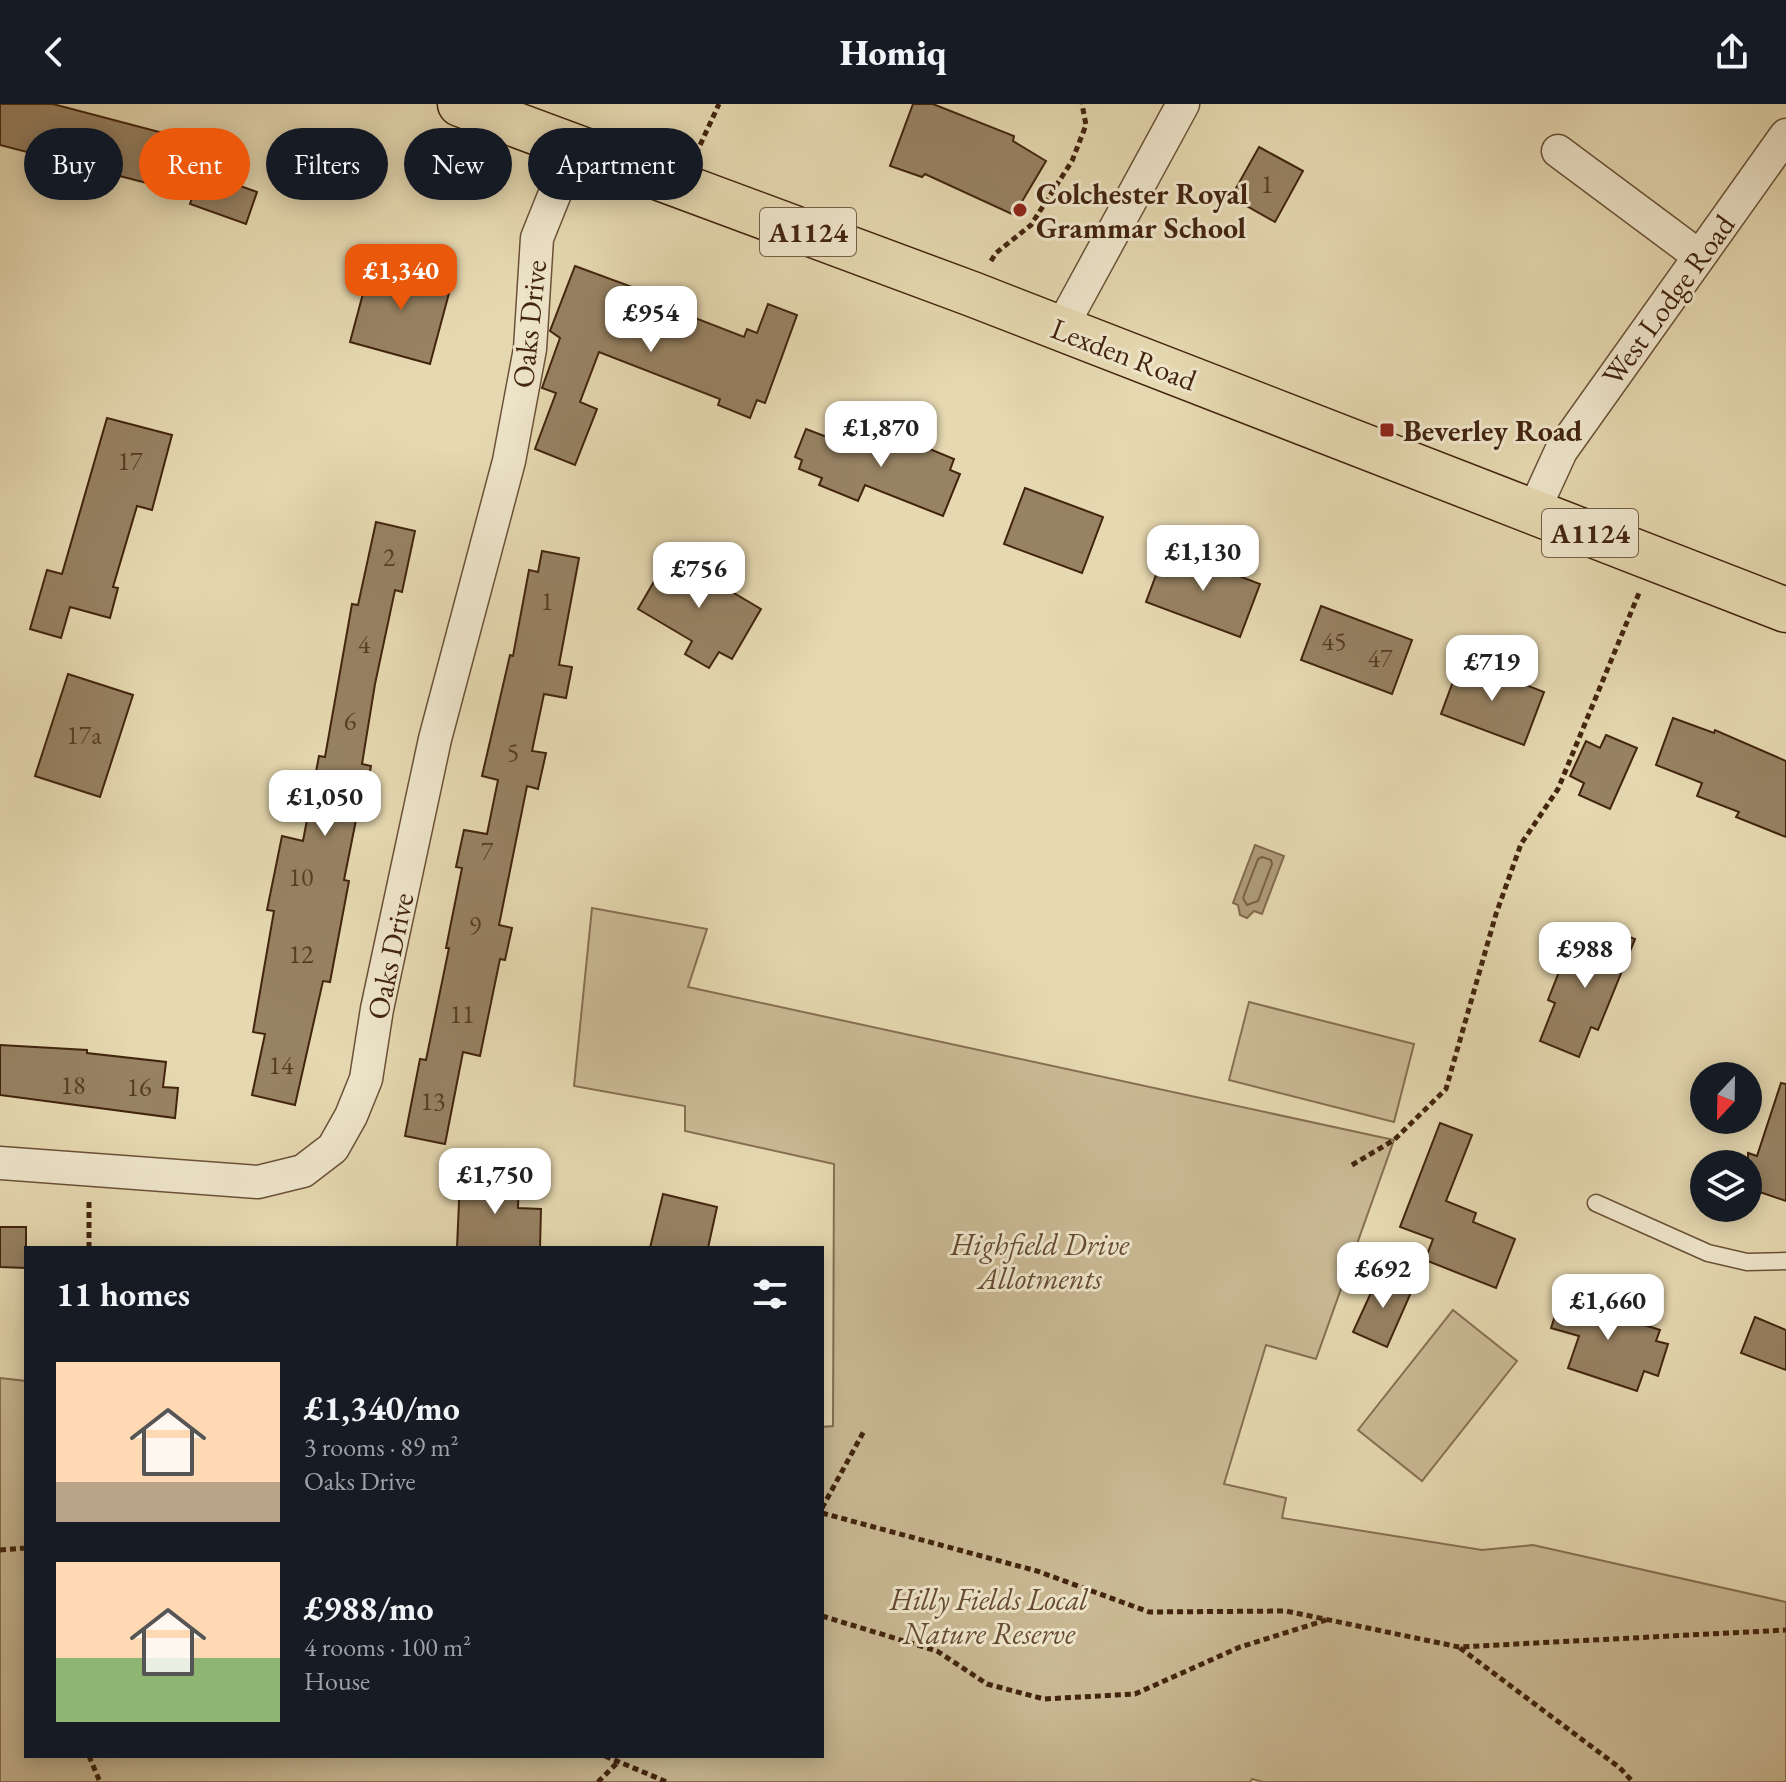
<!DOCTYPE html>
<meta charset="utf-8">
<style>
:root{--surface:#171b24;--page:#20242c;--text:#f1f3f6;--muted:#9ea1a6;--accent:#ea580c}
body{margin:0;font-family:"EB Garamond",serif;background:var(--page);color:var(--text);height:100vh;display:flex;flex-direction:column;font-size:30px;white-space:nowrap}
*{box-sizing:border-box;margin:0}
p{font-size:26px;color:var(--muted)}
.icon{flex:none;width:44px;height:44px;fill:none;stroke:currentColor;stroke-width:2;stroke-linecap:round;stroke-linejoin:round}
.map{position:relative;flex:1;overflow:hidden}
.drawer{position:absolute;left:24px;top:1142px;width:800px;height:512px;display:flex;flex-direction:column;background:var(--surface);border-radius:0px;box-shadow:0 4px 20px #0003}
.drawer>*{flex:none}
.hud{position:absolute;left:24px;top:24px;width:800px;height:72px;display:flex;gap:16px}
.needle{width:52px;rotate:202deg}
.tools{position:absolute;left:1690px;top:958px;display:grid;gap:16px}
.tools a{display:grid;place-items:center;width:72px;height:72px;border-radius:50%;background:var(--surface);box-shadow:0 4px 20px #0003;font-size:40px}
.price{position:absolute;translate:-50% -68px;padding:0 18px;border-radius:16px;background:#fff;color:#222;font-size:26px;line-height:52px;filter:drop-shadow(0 2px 4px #0008)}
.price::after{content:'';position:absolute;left:50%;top:48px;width:24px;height:18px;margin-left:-12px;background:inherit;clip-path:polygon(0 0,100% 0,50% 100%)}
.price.current{background:var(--accent);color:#fff}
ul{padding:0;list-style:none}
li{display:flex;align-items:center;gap:24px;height:200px;padding:0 32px}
li span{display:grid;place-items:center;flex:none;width:224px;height:160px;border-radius:0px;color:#555}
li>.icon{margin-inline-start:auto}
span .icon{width:96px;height:96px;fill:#fffc;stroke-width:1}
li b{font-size:34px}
h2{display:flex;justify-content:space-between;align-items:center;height:96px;padding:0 32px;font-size:34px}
.chip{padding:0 28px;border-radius:36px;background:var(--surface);box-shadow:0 4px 20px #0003;font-size:28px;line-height:72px}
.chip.current{background:var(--accent);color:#fff}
header{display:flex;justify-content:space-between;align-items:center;height:104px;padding:0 32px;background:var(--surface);font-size:36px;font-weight:800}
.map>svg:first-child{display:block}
.green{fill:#caba95;stroke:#866f52;stroke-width:2}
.water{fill:#ae9b7a;stroke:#836b4f;stroke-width:2}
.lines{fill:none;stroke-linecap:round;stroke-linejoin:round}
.shore{stroke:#786044;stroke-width:2}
.building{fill:#978263;stroke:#42240e;stroke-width:2}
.service-casing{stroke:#6b5137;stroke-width:19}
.minor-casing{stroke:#6b5137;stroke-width:35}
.primary-casing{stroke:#42240e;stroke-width:47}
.path{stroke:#42240e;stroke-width:5;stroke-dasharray:6 4;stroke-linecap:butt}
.service{stroke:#efe6cc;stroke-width:16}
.minor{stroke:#efe6cc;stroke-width:32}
.primary{stroke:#e6d9b1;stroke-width:44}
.poi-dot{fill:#8f2418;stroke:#efe6cc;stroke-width:3}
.labels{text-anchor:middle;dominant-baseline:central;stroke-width:6;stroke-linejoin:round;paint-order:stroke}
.number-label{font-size:26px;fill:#573c23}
.shield{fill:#efe6cc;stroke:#765e47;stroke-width:2}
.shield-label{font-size:28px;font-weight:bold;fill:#42240e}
.poi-label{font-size:30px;font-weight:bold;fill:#42240e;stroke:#efe6cc;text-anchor:start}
.street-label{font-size:30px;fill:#42240e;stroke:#efe6cc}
.park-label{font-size:30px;font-style:italic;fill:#644a30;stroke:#efe6cc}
</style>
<header><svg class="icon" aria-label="back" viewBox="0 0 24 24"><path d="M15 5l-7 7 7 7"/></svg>Homiq<svg class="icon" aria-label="share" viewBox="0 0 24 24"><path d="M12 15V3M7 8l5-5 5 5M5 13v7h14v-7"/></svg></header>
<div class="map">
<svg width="1786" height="1678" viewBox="0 0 1786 1678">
<rect width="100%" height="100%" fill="#e6d9b1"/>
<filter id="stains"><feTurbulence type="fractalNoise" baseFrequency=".0025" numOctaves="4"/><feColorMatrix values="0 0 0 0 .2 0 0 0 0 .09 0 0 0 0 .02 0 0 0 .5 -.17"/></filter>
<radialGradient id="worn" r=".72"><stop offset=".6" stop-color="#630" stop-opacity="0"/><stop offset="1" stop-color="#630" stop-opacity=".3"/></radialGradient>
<g class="green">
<path d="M592,804L707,825L688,883L1394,1036L1316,1255L1266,1241L1224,1380L1286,1394L1282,1414L1482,1446L1533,1441L1786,1498V1678H1263L1252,1675L1250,1678H0V1274L26,1277V1652H822V1323L833,1322L834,1060L685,1027V1002L574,982Z"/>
<path d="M1249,898L1414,940L1394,1018L1229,976Z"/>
<path d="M1453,1206L1517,1257L1422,1377L1358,1326Z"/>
</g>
<path class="water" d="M1255,741L1284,752L1262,810L1254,807L1247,814L1240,811L1238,801L1233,799Z"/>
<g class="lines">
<path class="shore" d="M1262,753L1271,756L1272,760L1258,797L1247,801L1243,794L1258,755Z"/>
</g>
<g class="building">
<path d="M0,0H53L182,34L178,48L230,66L226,77L257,88L246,120L190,100L193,91L0,41Z"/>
<path d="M913,0H933L1014,32L1013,37L1046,57L1014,111L925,70L922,73L890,62Z"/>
<path d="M1259,43L1303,67L1275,118L1231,93Z"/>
<path d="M372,156L452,178L430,260L350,238Z"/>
<path d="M575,162L635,184L633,190L744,233L747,225L757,229L768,200L797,211L765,299L757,296L750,314L718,301L720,295L599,248L580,298L597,305L575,361L535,345L556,289L542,284L560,234L550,227Z"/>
<path d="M107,314L172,331L152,406L137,402L113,483L118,484L110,514L70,503L61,534L30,525L47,466L62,470Z"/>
<path d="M806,325L850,342L854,331L879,341L884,326L954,355L950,366L960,370L943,412L865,381L858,397L819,381L822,374L799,365L802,356L795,353Z"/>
<path d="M1025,384L1103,413L1082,469L1004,440Z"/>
<path d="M376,418L415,427L402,488L395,486L375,580L362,660L371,662L366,687L362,686L344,776L349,777L330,878L323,877L295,1001L252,991L265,930L253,928L274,807L267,806L282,732L303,737L319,652L325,653L352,500L358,501Z"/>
<path d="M1166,444L1260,480L1240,533L1146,498Z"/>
<path d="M673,445L703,463L700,469L761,505L732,555L719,548L709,564L685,550L692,537L638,505Z"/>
<path d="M542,447L579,454L559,561L572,563L566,594L544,590L532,647L546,649L538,685L527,682L499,821L512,824L505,856L500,855L480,952L463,948L445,1040L405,1032L420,955L426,956L449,844H446L462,764L456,763L464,726L487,730L498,676L482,672L510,551L513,552L529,466L538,468Z"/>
<path d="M1321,502L1412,536L1392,590L1301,556Z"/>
<path d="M1461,556L1544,588L1524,641L1441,610Z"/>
<path d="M68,570L133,591L100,693L35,672Z"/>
<path d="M1673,614L1714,629L1715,626L1786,657V733L1736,713L1739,708L1697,692L1702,679L1656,661Z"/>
<path d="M1606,631L1637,644L1610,705L1579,691L1584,679L1570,672L1586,637L1600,644Z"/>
<path d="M1603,823L1635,835L1598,926L1591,923L1579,953L1540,937L1555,899L1548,896L1571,837L1594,846Z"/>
<path d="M0,941L87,946V949L166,958L163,983L178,984L175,1014L0,991Z"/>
<path d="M1781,979L1786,980V1097L1748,1084V1049L1757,1052Z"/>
<path d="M1440,1019L1472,1031L1446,1097L1476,1109L1473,1118L1515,1135L1496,1184L1425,1156L1433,1135L1400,1123Z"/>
<path d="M460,1074L519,1076L518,1104L541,1105L540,1144H457Z"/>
<path d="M663,1090L717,1103L708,1144H650Z"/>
<path d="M0,1123H26V1164L0,1163Z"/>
<path d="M1380,1169L1413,1184L1387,1243L1353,1228Z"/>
<path d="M1565,1181L1591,1189L1587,1203L1660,1226L1656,1237L1668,1240L1658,1272L1644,1267L1637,1287L1568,1264L1579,1232L1551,1224Z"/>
<path d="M1755,1213L1786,1226V1266L1741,1249Z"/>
</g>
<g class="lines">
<g class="service-casing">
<path id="service" d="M1596,1099L1708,1149L1747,1158L1786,1157"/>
</g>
<g class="minor-casing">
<g id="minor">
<path d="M1558,47L1699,152"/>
<path d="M1060,226L1183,0"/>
<path d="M1534,406L1561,347L1786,31"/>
<path d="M0,1059L258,1078L303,1067L333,1044L351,1012L366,975L377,905L435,635L509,357L530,245L537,134L574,42"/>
</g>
</g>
<g class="primary-casing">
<path id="primary" d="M460,0L972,190L1786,506"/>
</g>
<g class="path">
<path d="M696,50L719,0"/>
<path d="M991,157L996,149L1031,121L1072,57L1086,21L1082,0"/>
<path d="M1352,1061L1394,1036L1446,985L1496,810L1521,740L1558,685L1639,489"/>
<path d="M89,1144V1097"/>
<path d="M822,1404L864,1327"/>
<path d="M822,1409L1037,1467L1149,1508L1286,1507L1459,1543L1786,1526"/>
<path d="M0,1446L26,1444"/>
<path d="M822,1512L937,1547L987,1580L1044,1595L1135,1590L1240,1543L1326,1516"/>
<path d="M1460,1544L1620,1664L1633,1678"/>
<path d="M89,1652L100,1678"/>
<path d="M605,1652L667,1678"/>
<path d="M598,1678L618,1658"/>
</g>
<use href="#service" class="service"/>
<use href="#minor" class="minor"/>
<use href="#primary" class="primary"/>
</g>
<g class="poi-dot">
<circle cx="1020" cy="106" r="8"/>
<rect x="1379" y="318" width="16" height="16" rx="4"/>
</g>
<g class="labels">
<g class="number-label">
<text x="1267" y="80">1</text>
<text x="130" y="357">17</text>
<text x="389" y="453">2</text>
<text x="547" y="497">1</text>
<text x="1334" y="537">45</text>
<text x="364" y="540">4</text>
<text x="1380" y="554">47</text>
<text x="350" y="617">6</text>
<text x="84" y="631">17a</text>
<text x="513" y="648">5</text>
<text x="487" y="747">7</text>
<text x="301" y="773">10</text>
<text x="475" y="822">9</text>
<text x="301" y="850">12</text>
<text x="462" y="910">11</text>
<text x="281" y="961">14</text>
<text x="73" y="981">18</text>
<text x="139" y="983">16</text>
<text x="433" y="997">13</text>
</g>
<g class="shield">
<rect x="760" y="104" width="96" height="48" rx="6"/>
<rect x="1542" y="405" width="96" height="48" rx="6"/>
</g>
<g class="shield-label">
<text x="808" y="128">A1124</text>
<text x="1590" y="429">A1124</text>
</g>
<g class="poi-label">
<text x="1036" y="89">Colchester Royal<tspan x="1036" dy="34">Grammar School</tspan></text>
<text x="1403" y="326">Beverley Road</text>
</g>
<g class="street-label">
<text transform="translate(1668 196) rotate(-54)">West Lodge Road</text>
<text transform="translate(529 220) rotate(-84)">Oaks Drive</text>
<text transform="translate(1124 250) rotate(21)">Lexden Road</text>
<text transform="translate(390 852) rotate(-78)">Oaks Drive</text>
</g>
<g class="park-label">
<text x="1040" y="1140">Highfield Drive<tspan x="1040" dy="34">Allotments</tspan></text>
<text x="989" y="1495">Hilly Fields Local<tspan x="989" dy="34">Nature Reserve</tspan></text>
</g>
</g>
<rect width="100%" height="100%" filter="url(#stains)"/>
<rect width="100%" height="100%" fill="url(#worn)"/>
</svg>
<div class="tools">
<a><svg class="needle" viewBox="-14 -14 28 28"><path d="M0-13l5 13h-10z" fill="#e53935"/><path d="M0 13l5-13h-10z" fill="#9ea1a6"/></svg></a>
<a><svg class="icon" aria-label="layers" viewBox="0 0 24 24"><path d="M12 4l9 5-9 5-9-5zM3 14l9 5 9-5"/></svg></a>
</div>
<b class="price current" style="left:401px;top:208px">£1,340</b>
<b class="price" style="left:651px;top:250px">£954</b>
<b class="price" style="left:881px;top:365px">£1,870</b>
<b class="price" style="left:1203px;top:489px">£1,130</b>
<b class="price" style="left:699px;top:506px">£756</b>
<b class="price" style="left:1492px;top:599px">£719</b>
<b class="price" style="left:325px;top:734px">£1,050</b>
<b class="price" style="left:1585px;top:886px">£988</b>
<b class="price" style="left:495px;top:1112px">£1,750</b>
<b class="price" style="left:1383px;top:1206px">£692</b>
<b class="price" style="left:1608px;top:1238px">£1,660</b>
<div class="hud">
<a class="chip">Buy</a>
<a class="chip current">Rent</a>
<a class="chip">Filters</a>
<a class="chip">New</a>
<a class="chip">Apartment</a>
</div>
<section class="drawer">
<h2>11 homes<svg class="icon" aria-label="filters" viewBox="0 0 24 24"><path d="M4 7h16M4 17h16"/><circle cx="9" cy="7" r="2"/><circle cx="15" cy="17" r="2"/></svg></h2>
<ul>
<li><span style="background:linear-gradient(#ffd9b3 75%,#b9a48a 0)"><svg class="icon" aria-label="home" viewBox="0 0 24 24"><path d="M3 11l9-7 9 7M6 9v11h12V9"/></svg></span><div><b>£1,340/mo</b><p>3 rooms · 89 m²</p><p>Oaks Drive</p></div></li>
<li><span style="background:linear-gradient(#ffd9b3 60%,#8fb573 0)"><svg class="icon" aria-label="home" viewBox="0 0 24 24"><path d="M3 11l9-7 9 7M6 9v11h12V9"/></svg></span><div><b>£988/mo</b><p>4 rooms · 100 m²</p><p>House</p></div></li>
</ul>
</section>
</div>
